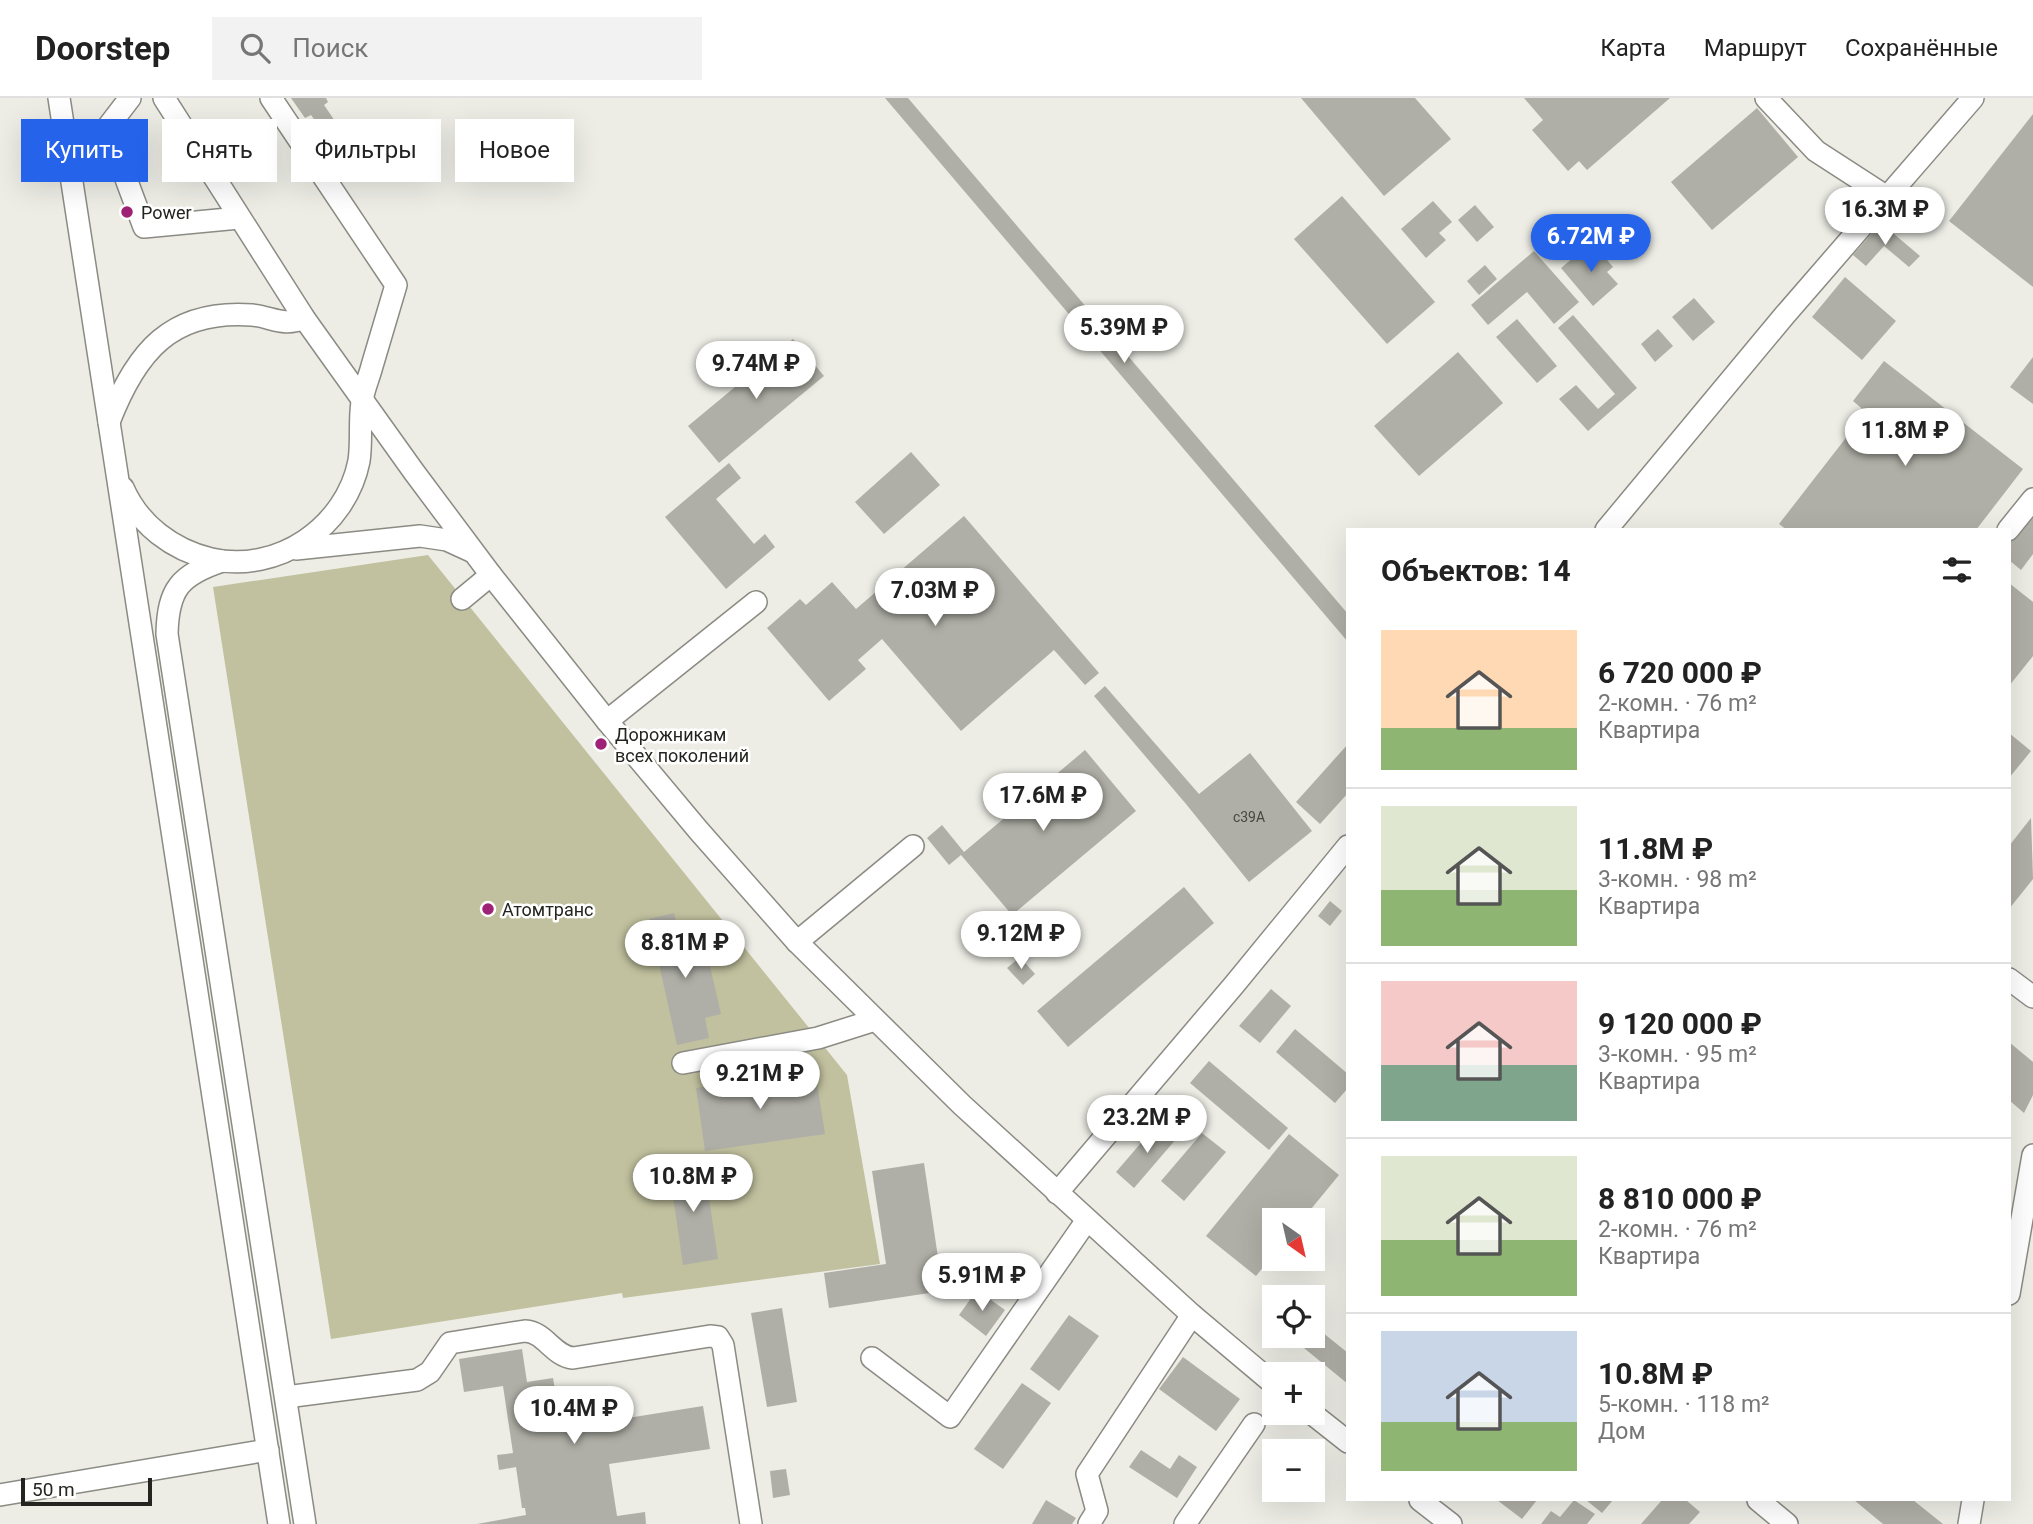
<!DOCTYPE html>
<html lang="ru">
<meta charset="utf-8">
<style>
:root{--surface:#fff;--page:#f2f2f2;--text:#222;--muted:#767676;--line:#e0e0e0;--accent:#2563eb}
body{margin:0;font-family:Roboto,sans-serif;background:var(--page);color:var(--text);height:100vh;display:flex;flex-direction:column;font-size:26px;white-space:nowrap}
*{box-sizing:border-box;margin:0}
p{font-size:23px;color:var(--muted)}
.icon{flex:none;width:38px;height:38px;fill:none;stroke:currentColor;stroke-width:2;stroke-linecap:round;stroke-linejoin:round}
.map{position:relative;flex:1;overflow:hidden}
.sheet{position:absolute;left:1346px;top:430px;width:665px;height:973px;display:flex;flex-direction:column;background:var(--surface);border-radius:0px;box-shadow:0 7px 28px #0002}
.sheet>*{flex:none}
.hud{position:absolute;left:21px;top:21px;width:665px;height:63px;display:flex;gap:14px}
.needle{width:46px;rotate:146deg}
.controls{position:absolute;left:1262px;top:1110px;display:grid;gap:14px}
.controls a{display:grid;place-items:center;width:63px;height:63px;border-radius:0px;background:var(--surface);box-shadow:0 7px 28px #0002;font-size:35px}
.scale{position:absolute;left:21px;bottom:18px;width:131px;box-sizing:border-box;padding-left:7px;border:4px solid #242421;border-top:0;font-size:19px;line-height:24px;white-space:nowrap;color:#242421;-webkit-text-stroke:5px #fffffe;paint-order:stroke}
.price{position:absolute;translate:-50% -60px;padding:0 16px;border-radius:24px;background:#fff;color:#222;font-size:23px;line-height:46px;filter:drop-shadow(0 2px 4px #0008)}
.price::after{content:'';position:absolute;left:50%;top:42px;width:21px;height:16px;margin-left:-10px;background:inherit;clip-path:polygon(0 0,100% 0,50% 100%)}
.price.on{background:var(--accent);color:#fff}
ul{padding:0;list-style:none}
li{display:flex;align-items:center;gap:21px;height:175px;padding:0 35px}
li+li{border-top:2px solid var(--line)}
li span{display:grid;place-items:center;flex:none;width:196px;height:140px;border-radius:0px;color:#555}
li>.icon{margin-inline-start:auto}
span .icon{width:84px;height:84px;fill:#fffc;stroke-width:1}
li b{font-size:30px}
h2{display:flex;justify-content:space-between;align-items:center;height:84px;padding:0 35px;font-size:30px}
.chip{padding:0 24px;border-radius:0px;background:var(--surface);box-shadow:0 7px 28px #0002;font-size:24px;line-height:63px}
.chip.on{background:var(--accent);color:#fff}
header{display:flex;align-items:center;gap:42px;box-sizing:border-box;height:98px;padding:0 35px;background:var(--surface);border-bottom:2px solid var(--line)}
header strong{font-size:33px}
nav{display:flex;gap:38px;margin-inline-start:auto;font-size:24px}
.search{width:490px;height:63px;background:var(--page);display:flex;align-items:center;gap:18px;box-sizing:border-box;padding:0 24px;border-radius:0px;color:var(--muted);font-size:26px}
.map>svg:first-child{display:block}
.green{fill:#c1c19f}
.building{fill:#afafa7}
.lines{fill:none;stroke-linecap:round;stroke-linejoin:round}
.minor-casing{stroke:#8b8b84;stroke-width:24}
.minor{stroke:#fff;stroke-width:21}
.poi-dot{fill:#9f2276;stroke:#fffffe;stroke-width:2.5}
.labels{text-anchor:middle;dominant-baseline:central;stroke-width:5;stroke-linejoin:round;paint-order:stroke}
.number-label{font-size:14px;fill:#474742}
.poi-label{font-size:18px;fill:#242421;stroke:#fffffe;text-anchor:start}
</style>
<header>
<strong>Doorstep</strong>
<div class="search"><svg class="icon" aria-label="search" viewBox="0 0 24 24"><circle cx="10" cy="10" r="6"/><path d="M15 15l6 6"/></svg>Поиск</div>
<nav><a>Карта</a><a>Маршрут</a><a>Сохранённые</a></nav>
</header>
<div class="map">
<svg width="2033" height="1426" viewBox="0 0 2033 1426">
<rect width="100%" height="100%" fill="#edede6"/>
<path class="green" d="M428,457L847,977L880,1166L623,1200L622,1195L331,1241L213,489Z"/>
<g class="building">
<path d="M291,0H326L328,4L324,7L359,58L328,79L312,55L329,43L311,17L305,20Z"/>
<path d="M885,0H908L1348,516V544Z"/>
<path d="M1301,0H1415L1451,41L1384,98Z"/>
<path d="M1524,0H1670L1587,72L1579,63L1568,73L1532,32L1543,22Z"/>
<path d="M1757,10L1798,59L1712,132L1671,84Z"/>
<path d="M2033,16V189L1949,123Z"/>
<path d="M1342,98L1435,204L1387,246L1294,141Z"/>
<path d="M1433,103L1452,124L1439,135L1446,142L1426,160L1401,131Z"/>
<path d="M1475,107L1494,129L1477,144L1458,122Z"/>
<path d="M1576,121L1587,133L1568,150L1557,138Z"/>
<path d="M1881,125L1920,158L1909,169L1884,148L1866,168L1853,157Z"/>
<path d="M1592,144L1613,169L1607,174L1618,186L1593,208L1561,170Z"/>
<path d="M1534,153L1579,204L1554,226L1527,194L1488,227L1471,207Z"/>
<path d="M1485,167L1497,181L1479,197L1467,183Z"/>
<path d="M1845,179L1896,223L1862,262L1812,219Z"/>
<path d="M1694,200L1715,224L1693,243L1672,219Z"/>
<path d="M1573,217L1637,290L1588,333L1559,301L1576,287L1598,311L1615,296L1558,230Z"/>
<path d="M1517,221L1557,268L1537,285L1496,239Z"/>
<path d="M1658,231L1673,248L1655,264L1641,246Z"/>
<path d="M793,241L824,278L719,365L688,328Z"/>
<path d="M1458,254L1503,305L1419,378L1374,328Z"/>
<path d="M2033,259V306L2010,289Z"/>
<path d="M1884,263L2023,371L1976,432H1787L1779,426L1866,314L1853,303Z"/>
<path d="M911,354L940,387L884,436L855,404Z"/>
<path d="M729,365L741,380L716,401L754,446L765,436L775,449L726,491L665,419Z"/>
<path d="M2033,414V456L2021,472L2009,462V444Z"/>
<path d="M964,418L1099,575L1085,587L1054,552L961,633L882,541L858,562L866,571L829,603L767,530L800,501L806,507L832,484L856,511Z"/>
<path d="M2009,485L2033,504V558L2009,588Z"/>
<path d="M1105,588L1199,696L1250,655L1312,733L1249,784L1186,706L1094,598Z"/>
<path d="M2009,635L2031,653L2009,680Z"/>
<path d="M1348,646V695L1320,726L1296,704Z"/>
<path d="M1085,652L1136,713L1012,817L961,757L949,767L927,740L942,727L964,754Z"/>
<path d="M2031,720L2033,781L2009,811V748Z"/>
<path d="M1184,789L1214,825L1068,949L1037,913Z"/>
<path d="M1330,803L1342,813L1330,828L1318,818Z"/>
<path d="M674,815L680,841L699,837L703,856L707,855L721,916L705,920L709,940L677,947L649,821Z"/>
<path d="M1020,859L1035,876L1023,887L1007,870Z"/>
<path d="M1271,891L1291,908L1260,945L1239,928Z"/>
<path d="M1295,931L1348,976V990L1335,1005L1276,954Z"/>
<path d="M2009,944L2033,964V997L2024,1015L2009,1002Z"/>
<path d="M1209,963L1288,1030L1269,1052L1190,985Z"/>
<path d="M815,972L825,1036L705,1053L696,990Z"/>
<path d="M1159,1024L1177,1040L1134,1090L1116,1074Z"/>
<path d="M1202,1035L1226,1054L1184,1103L1161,1083Z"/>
<path d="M1289,1036L1339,1077L1302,1122H1274V1156L1256,1178L1206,1138Z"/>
<path d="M924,1065L943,1193L829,1210L824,1175L886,1166L872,1073Z"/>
<path d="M704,1066L718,1161L683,1167L669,1071Z"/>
<path d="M977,1192L1005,1212L986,1238L959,1217Z"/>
<path d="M782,1210L797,1304L767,1309L751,1215Z"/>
<path d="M1069,1217L1099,1238L1059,1293L1030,1271Z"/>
<path d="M1312,1226L1348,1255V1286L1288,1237H1312Z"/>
<path d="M522,1251L527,1284L553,1280L561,1329L600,1323L598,1311L613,1308L615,1322L703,1308L710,1351L609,1366L617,1418L645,1414L646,1426H477L526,1417L525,1410H522L516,1369L499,1372L497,1357L513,1355L503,1288L464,1294L459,1261Z"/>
<path d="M1183,1259L1240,1301L1216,1333L1159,1291Z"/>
<path d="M1022,1285L1051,1305L1003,1371L974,1351Z"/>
<path d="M1141,1352L1170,1371L1179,1357L1197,1369L1177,1400L1129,1369Z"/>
<path d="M786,1371L790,1397L773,1400L770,1373Z"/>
<path d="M1046,1402L1076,1420L1072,1426H1032Z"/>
<path d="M1497,1402H1537L1522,1421Z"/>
<path d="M1574,1402L1595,1416L1587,1426H1541L1551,1413L1560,1419Z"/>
<path d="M1586,1402H1613L1602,1415Z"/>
<path d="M1662,1402H1686L1700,1414L1689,1426H1641Z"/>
<path d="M1854,1402H1913L1943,1426H1883Z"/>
</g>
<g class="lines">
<g class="minor-casing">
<g id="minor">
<path d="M59,0L279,1426"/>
<path d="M130,0L107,30L144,129L239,120"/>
<path d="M164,0L304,220L414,374L491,477L607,623L699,733L797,844L962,1007L1192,1217L1274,1286"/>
<path d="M1766,0L1816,53L1887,99"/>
<path d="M109,324C136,254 171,211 252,217C272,219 284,229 304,220"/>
<path d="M123,390C139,427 173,452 211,461C278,476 346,429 359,363C362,343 359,324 362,304C363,292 369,280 372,268C380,241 388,214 396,187L271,0"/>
<path d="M1606,432L1784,218L1973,0"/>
<path d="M2008,432L2033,401"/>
<path d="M296,451L420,438L447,442L471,453"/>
<path d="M222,463C180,477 168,491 167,536L305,1426"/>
<path d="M462,501L491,477"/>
<path d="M607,623L756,504"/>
<path d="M797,844L913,748"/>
<path d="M2009,881L2033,899"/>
<path d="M683,965L818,940L875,922"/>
<path d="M1057,1095L1234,887L1348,748"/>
<path d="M2009,1196L2033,1057"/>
<path d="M872,1260L950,1319L1087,1122"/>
<path d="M286,1299L417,1282L430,1274L450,1245L525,1233C545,1234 553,1258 573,1260L710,1238L718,1239L723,1247L751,1426"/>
<path d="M1310,1314L1348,1344"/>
<path d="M0,1397L268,1352"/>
<path d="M1420,1402L1451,1426"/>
<path d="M1758,1402L1787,1426"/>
<path d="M1089,1426L1097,1413L1087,1376L1192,1217"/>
<path d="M1185,1426L1254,1326"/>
<path d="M1969,1426L1973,1402"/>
</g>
</g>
<use href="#minor" class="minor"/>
</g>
<g class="poi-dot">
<circle cx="127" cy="114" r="7"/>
<circle cx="601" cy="646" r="7"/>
<circle cx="488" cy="811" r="7"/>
</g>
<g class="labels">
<g class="number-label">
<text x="1249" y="719">с39А</text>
</g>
<g class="poi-label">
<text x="141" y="114">Power</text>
<text x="615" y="636">Дорожникам<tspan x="615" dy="21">всех поколений</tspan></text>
<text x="502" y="811">Атомтранс</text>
</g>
</g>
</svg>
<div class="controls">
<a><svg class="needle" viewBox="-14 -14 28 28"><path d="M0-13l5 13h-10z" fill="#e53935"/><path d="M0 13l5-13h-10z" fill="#767676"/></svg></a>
<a><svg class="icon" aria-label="locate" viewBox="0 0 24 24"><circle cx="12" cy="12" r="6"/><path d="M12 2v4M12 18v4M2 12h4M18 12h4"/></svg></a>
<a>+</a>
<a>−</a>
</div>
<div class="scale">50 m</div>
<b class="price" style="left:1885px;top:149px">16.3M ₽</b>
<b class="price on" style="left:1591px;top:176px">6.72M ₽</b>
<b class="price" style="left:1124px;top:267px">5.39M ₽</b>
<b class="price" style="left:756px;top:303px">9.74M ₽</b>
<b class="price" style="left:1905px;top:370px">11.8M ₽</b>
<b class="price" style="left:935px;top:530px">7.03M ₽</b>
<b class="price" style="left:1043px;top:735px">17.6M ₽</b>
<b class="price" style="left:1021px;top:873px">9.12M ₽</b>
<b class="price" style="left:685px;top:882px">8.81M ₽</b>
<b class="price" style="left:760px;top:1013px">9.21M ₽</b>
<b class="price" style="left:1147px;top:1057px">23.2M ₽</b>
<b class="price" style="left:693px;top:1116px">10.8M ₽</b>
<b class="price" style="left:982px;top:1215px">5.91M ₽</b>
<b class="price" style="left:574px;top:1348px">10.4M ₽</b>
<div class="hud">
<a class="chip on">Купить</a>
<a class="chip">Снять</a>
<a class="chip">Фильтры</a>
<a class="chip">Новое</a>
</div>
<section class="sheet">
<h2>Объектов: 14<svg class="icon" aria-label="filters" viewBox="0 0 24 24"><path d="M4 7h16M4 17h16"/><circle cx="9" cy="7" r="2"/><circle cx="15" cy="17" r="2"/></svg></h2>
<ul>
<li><span style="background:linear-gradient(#ffd9b3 70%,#8fb573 0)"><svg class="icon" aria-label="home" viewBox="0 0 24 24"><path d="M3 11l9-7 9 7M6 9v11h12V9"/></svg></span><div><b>6 720 000 ₽</b><p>2-комн. · 76 m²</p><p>Квартира</p></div></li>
<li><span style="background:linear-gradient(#dfe7d0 60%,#8fb573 0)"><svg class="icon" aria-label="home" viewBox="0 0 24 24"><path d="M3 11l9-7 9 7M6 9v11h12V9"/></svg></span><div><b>11.8M ₽</b><p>3-комн. · 98 m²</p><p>Квартира</p></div></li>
<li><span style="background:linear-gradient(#f6c9c9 60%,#7fa58c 0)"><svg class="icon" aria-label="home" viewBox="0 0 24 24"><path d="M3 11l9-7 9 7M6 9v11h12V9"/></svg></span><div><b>9 120 000 ₽</b><p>3-комн. · 95 m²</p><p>Квартира</p></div></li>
<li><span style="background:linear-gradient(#dfe7d0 60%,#8fb573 0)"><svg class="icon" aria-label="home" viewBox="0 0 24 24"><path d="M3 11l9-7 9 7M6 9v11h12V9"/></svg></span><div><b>8 810 000 ₽</b><p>2-комн. · 76 m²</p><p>Квартира</p></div></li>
<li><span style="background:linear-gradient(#c9d6e8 65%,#8fb573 0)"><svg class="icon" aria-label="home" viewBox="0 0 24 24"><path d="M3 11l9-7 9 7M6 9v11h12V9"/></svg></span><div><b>10.8M ₽</b><p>5-комн. · 118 m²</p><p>Дом</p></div></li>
</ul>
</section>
</div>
